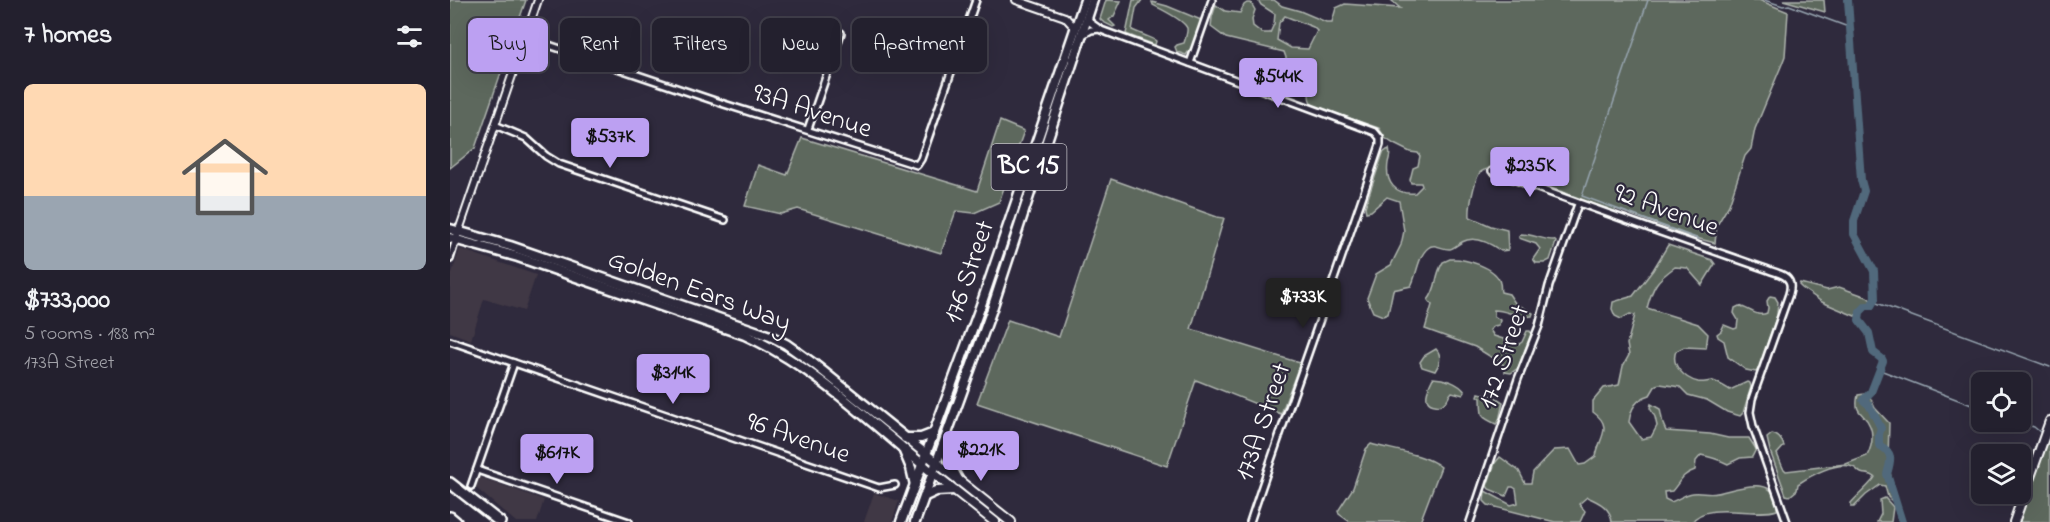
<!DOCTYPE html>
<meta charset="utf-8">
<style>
:root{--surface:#23202e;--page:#2f2d3a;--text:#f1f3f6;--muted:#a3a3aa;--line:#403e4a;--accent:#bca0f2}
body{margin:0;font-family:"Indie Flower",sans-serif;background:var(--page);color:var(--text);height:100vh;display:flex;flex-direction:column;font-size:22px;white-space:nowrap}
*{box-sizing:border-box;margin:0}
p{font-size:20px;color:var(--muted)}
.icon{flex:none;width:33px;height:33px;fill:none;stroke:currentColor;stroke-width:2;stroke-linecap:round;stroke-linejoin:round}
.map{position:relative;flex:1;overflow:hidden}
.side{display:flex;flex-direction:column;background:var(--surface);width:450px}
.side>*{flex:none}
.hud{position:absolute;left:18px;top:18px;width:570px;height:54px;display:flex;gap:12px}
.buttons{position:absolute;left:1521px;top:372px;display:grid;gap:12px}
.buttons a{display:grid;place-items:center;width:60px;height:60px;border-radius:9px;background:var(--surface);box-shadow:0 6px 24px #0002,0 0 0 2px var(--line);font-size:30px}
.price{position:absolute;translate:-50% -51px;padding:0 14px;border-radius:6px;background:var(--accent);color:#111;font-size:20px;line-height:39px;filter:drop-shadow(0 2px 3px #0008)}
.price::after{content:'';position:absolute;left:50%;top:36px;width:18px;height:14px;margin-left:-9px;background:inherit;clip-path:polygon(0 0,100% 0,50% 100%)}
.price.on{background:#222;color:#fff}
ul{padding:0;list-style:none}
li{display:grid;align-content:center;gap:12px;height:318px;padding:0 24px}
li+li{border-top:2px solid var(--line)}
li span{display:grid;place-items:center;height:186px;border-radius:9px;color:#555}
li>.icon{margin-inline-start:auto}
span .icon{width:108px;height:108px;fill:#fffc;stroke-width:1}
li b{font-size:26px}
h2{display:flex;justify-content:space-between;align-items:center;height:72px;padding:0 24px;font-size:26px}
.tag{padding:0 21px;border-radius:9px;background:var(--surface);box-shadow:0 6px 24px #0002,0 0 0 2px var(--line);font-size:21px;line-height:54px}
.tag.on{background:var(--accent);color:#111}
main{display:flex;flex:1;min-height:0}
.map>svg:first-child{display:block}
.built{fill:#403844}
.green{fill:#5d685d;stroke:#aeb4ae;stroke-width:1.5;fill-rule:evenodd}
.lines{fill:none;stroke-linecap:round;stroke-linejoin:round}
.stream{stroke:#97a5b0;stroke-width:1.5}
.river{stroke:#51697b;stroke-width:8}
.minor-casing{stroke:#fff;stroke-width:10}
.tertiary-casing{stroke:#fff;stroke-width:10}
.secondary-casing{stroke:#fff;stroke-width:12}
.primary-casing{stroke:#fff;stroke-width:13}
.trunk-casing{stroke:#fff;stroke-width:13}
.motorway-casing{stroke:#fff;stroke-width:14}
.minor{stroke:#2f2a3d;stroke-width:5}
.tertiary{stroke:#2f2a3d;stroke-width:6}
.secondary{stroke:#2f2a3d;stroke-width:8}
.primary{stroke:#2f2a3d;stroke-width:8}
.trunk{stroke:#2f2a3d;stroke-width:8}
.motorway{stroke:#2f2a3d;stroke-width:9}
.labels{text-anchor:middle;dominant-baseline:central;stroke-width:4.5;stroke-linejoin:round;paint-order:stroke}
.shield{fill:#2f2a3d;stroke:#c1bfc5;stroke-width:1.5}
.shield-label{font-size:26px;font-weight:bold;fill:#fff}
.street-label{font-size:27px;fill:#fff;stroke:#2f2a3d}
</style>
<main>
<section class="side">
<h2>7 homes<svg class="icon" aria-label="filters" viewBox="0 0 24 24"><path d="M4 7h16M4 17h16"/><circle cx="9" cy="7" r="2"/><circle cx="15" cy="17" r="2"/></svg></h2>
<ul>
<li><span style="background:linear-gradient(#ffd9b3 60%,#9aa5b1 0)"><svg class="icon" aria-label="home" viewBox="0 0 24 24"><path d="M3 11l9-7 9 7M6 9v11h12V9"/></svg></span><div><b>$733,000</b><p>5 rooms · 188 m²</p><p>173A Street</p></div></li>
</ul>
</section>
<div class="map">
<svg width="1600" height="522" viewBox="0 0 1600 522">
<rect width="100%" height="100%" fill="#2f2a3d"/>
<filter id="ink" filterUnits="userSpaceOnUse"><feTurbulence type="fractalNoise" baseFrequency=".0167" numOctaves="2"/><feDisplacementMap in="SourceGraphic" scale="12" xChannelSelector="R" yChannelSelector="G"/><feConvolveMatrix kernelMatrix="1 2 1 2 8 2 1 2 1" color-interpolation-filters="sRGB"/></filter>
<g filter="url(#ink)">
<g class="built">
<path d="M10,249L86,275L74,311L34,299L21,340L0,332V279Z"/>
<path d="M29,477L94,500L87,522H66L26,488Z"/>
<path d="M424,493L449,501L442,522H414Z"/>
</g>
<g class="green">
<path d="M0,0H76L25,148L0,168Z"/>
<path d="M656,0L671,1L664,16L659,20L665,26L663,27L653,22L650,19Z"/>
<path d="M683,0H692L686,8L682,30L703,39L706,41L705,45L676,34Z"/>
<path d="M808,0H824L832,6L850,11L876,22H882L886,8L895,4L950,8L941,0H1309L1338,12L1335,56L1332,64L1305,129L1301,149L1295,156L1279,205L1267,225L1265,243L1238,236L1166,209L1164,211C1146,206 1128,197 1110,191C1087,184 1065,176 1042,168C1037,169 1032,169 1029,174C1024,183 1019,206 1020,217L1041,226L1057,230L1058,250L1051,251C1040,243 1025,235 1012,242C1008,244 1004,248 1000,249C992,250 985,242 978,248C968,256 967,275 961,286L943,290L938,314L933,316L923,312L917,298L926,274L941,265L951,245L954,231L949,201L937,197L921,211L916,212L915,207L933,153L937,150L939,149C941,156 939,157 938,163C935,182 945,195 965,193L972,186L971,183H961L960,180L963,168L968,166L970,156L968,153L960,152L944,144L935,138L929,128L864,106C857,100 859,93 861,85L852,75L839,66L834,52L776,38L761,27L762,17L766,5L775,11L790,13L794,5L797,3H801L805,10L802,19L803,26L812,33H820L824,24L825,14L811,5ZM835,16L863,27L867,31L858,49L841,48L827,40L829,23Z"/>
<path d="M1333,0H1374L1375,12Z"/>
<path d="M702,2L717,6L751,20L746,41L736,55L727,52L725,47L727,45L734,43C735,39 738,32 737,28C734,20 711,9 703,5Z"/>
<path d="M550,121L574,131L549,202L524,213L506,211L491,253L348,209L331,214L295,206L308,165L337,175L352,138L527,191Z"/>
<path d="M661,179L767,217L774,218L741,329L850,363L831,414L746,380L717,466L527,403L558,320L609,337Z"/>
<path d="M1071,234C1083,234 1093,240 1104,240L1106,242L1100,260L1094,263H1086L1083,259L1090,249L1086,244L1069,238V236Z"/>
<path d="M1218,245L1262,260L1265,264L1252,285L1237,268L1225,267C1207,280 1203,285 1197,308L1248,324L1258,334L1256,348L1234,347L1226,351C1220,365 1235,379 1248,382C1253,383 1258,381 1263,381C1269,383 1275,387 1280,390L1297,382L1300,383L1301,387L1293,413L1290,416L1277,412L1257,400L1238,395L1230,387L1210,384L1206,385L1200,395C1186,399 1181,408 1179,422L1191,439L1201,437L1207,426L1205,417L1200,408L1201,404L1210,409L1213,424L1216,431L1260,434L1278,438H1299L1306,449L1302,457L1290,458L1278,464C1270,460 1261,457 1251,455L1246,461L1245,470C1232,474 1230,482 1222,491L1214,492L1215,499L1221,502C1229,499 1235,494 1243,493C1251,492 1259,495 1267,493C1287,489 1329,472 1327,510C1305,518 1257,500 1242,522H1162C1161,508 1149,502 1137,497L1129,504L1135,511L1130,522H1105L1038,505L1034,501L1035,491L1061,505L1068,503L1066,489L1063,487H1060L1056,496L1039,489L1037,486L1045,463L1050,457L1069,471L1075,483H1081L1083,472L1104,450L1120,449L1129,465L1135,464L1146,456C1149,437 1164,427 1143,412V401L1154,388L1169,385L1173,366L1179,355L1177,344L1185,315L1180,314L1171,319L1165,316L1162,309L1163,302L1183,296L1203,270Z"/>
<path d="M1000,259C1014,258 1047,267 1050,283C1051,286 1050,289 1051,292L1059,294L1065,303L1083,313L1082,316C1069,319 1057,310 1044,310V316L1050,320L1049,325L1044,326L1040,330L1044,336L1069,344L1072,342L1077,331H1080L1081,334L1068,368L1061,373L1055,372L1054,365L1025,347L975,329L982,305L978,300C988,288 984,276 993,262Z"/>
<path d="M1350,283L1377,290L1389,287L1417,297L1421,300V302L1415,304L1405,316L1372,302L1352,288L1349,285Z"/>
<path d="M1320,296L1325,297L1328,302L1327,315L1309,368L1306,372L1296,370L1278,357L1274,341L1268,337L1267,334L1271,331L1274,325L1284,329L1287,328L1288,320L1284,313L1285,308L1289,306C1299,308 1307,318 1317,313L1318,308L1317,301Z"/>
<path d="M986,349C992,355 990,364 985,371L972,367L970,362L974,356Z"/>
<path d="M983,378C994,378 1009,383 1015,392L1013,395L1002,392C997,397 999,400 994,403C990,406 990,406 985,405C970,403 979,386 983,378Z"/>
<path d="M1029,393L1045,397L1053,402L1049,421L1046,424C1029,416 1032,417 1031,398L1028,396Z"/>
<path d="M1415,394L1420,397L1425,408L1439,423L1438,460L1442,483L1447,497L1445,500L1442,501L1438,497L1435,486L1430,485L1416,495L1404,507H1401V503C1406,497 1423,482 1425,477C1420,473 1417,475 1411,473C1408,471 1406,468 1403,467C1386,461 1362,475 1348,484L1347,490L1340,496L1336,495L1320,451L1317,438L1322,434C1329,435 1332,440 1334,446L1327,454L1333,468L1336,471L1396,464L1417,456C1421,448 1424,436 1420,426C1415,412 1403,415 1408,395Z"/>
<path d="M1600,430V522H1567Z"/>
<path d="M921,444C942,450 975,454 991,467L970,522H900L889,514L888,511L903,488L916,449Z"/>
<path d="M1435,498L1443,507L1441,522H1427L1431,514L1430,500Z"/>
</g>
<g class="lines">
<g class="stream">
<path d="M1198,0L1132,196L1249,239"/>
<path d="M1314,0L1333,6L1339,5L1401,28"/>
<path d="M1424,302L1600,367"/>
<path d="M1430,370L1532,409"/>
<path d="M1568,422L1584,427L1590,432"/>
</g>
<path class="river" d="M1398,0L1411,180L1414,191L1404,221V234L1424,271L1425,299L1421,306H1416L1410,312L1409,320L1419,333L1423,352L1432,359L1433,361L1421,392L1413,400L1419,405L1431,428L1429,434V445C1444,453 1441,460 1437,474L1452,522"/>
<g class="minor-casing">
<g id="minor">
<path d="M638,18L641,23L651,30L925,132L930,138V145C888,271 842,396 800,522"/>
<path d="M631,36L641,30L650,29"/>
<path d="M75,37L274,104L467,165L471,159L526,0"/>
<path d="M740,63L762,0"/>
<path d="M45,125L76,138L96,156L109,164L275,220"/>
<path d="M358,129L391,33"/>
<path d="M1042,171C1137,207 1233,240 1330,274C1340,278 1342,284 1339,294L1302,399L1300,412L1303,426L1337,522"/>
<path d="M0,259L6,239"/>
<path d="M0,341L429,488L445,485"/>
<path d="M27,470L179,522"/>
<path d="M21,486L64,363"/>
<path d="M1020,522L1068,379L1089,326L1099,286L1128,204"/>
</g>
</g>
<g class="tertiary-casing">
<g id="tertiary">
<path d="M566,0L615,17L626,29"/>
<path d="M6,239L88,0"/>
</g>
</g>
<g class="secondary-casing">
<g id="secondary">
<path d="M487,463L561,522"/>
<path d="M483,473L545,522"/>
<path d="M1564,522L1600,421"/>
</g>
</g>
<g class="primary-casing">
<g id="primary">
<path d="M0,229L60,246L320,336L336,344L364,364L487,463"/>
<path d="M0,238L68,257L295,335C366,367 423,425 483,473"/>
</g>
</g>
<g class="trunk-casing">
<g id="trunk">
<path d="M455,438H471L484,433"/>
<path d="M493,446L500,465L509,481"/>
<path d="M453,449L461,468L465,485"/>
<path d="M475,496L486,491L504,490"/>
<path d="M451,522L531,305L635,0"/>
<path d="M465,522L542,309L643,0"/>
</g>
</g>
<g class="motorway-casing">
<g id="motorway">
<path d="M0,483L50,522"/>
<path d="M0,517L6,522"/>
</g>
</g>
<use href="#minor" class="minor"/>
<use href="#tertiary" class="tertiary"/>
<use href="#secondary" class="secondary"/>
<use href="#primary" class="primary"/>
<use href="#trunk" class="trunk"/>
<use href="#motorway" class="motorway"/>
</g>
</g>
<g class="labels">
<rect class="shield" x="541.5" y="144" width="75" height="46" rx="4.5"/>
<g class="shield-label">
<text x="579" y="167">BC 15</text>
</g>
<g class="street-label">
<text transform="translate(362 112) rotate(18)">93A Avenue</text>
<text transform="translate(1216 211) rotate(20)">92 Avenue</text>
<text transform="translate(520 272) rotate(-71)">176 Street</text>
<text transform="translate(249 292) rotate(20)">Golden Ears Way</text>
<text transform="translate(1055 357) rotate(-71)">172 Street</text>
<text transform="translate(814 422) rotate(-71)">173A Street</text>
<text transform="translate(348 439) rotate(19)">96 Avenue</text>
</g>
</g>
</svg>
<div class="buttons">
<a><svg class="icon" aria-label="locate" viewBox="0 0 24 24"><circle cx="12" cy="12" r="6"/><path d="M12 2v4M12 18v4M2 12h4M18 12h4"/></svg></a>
<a><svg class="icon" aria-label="layers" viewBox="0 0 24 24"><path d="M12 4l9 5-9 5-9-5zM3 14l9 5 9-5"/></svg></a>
</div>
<b class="price" style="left:828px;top:109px">$544K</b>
<b class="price" style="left:160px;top:169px">$537K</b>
<b class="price" style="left:1080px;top:198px">$235K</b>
<b class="price on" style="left:853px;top:329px">$733K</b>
<b class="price" style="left:223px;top:405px">$314K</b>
<b class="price" style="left:531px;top:482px">$221K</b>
<b class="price" style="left:107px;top:485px">$617K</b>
<div class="hud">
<a class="tag on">Buy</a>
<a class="tag">Rent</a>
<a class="tag">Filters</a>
<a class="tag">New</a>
<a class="tag">Apartment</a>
</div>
</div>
</main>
